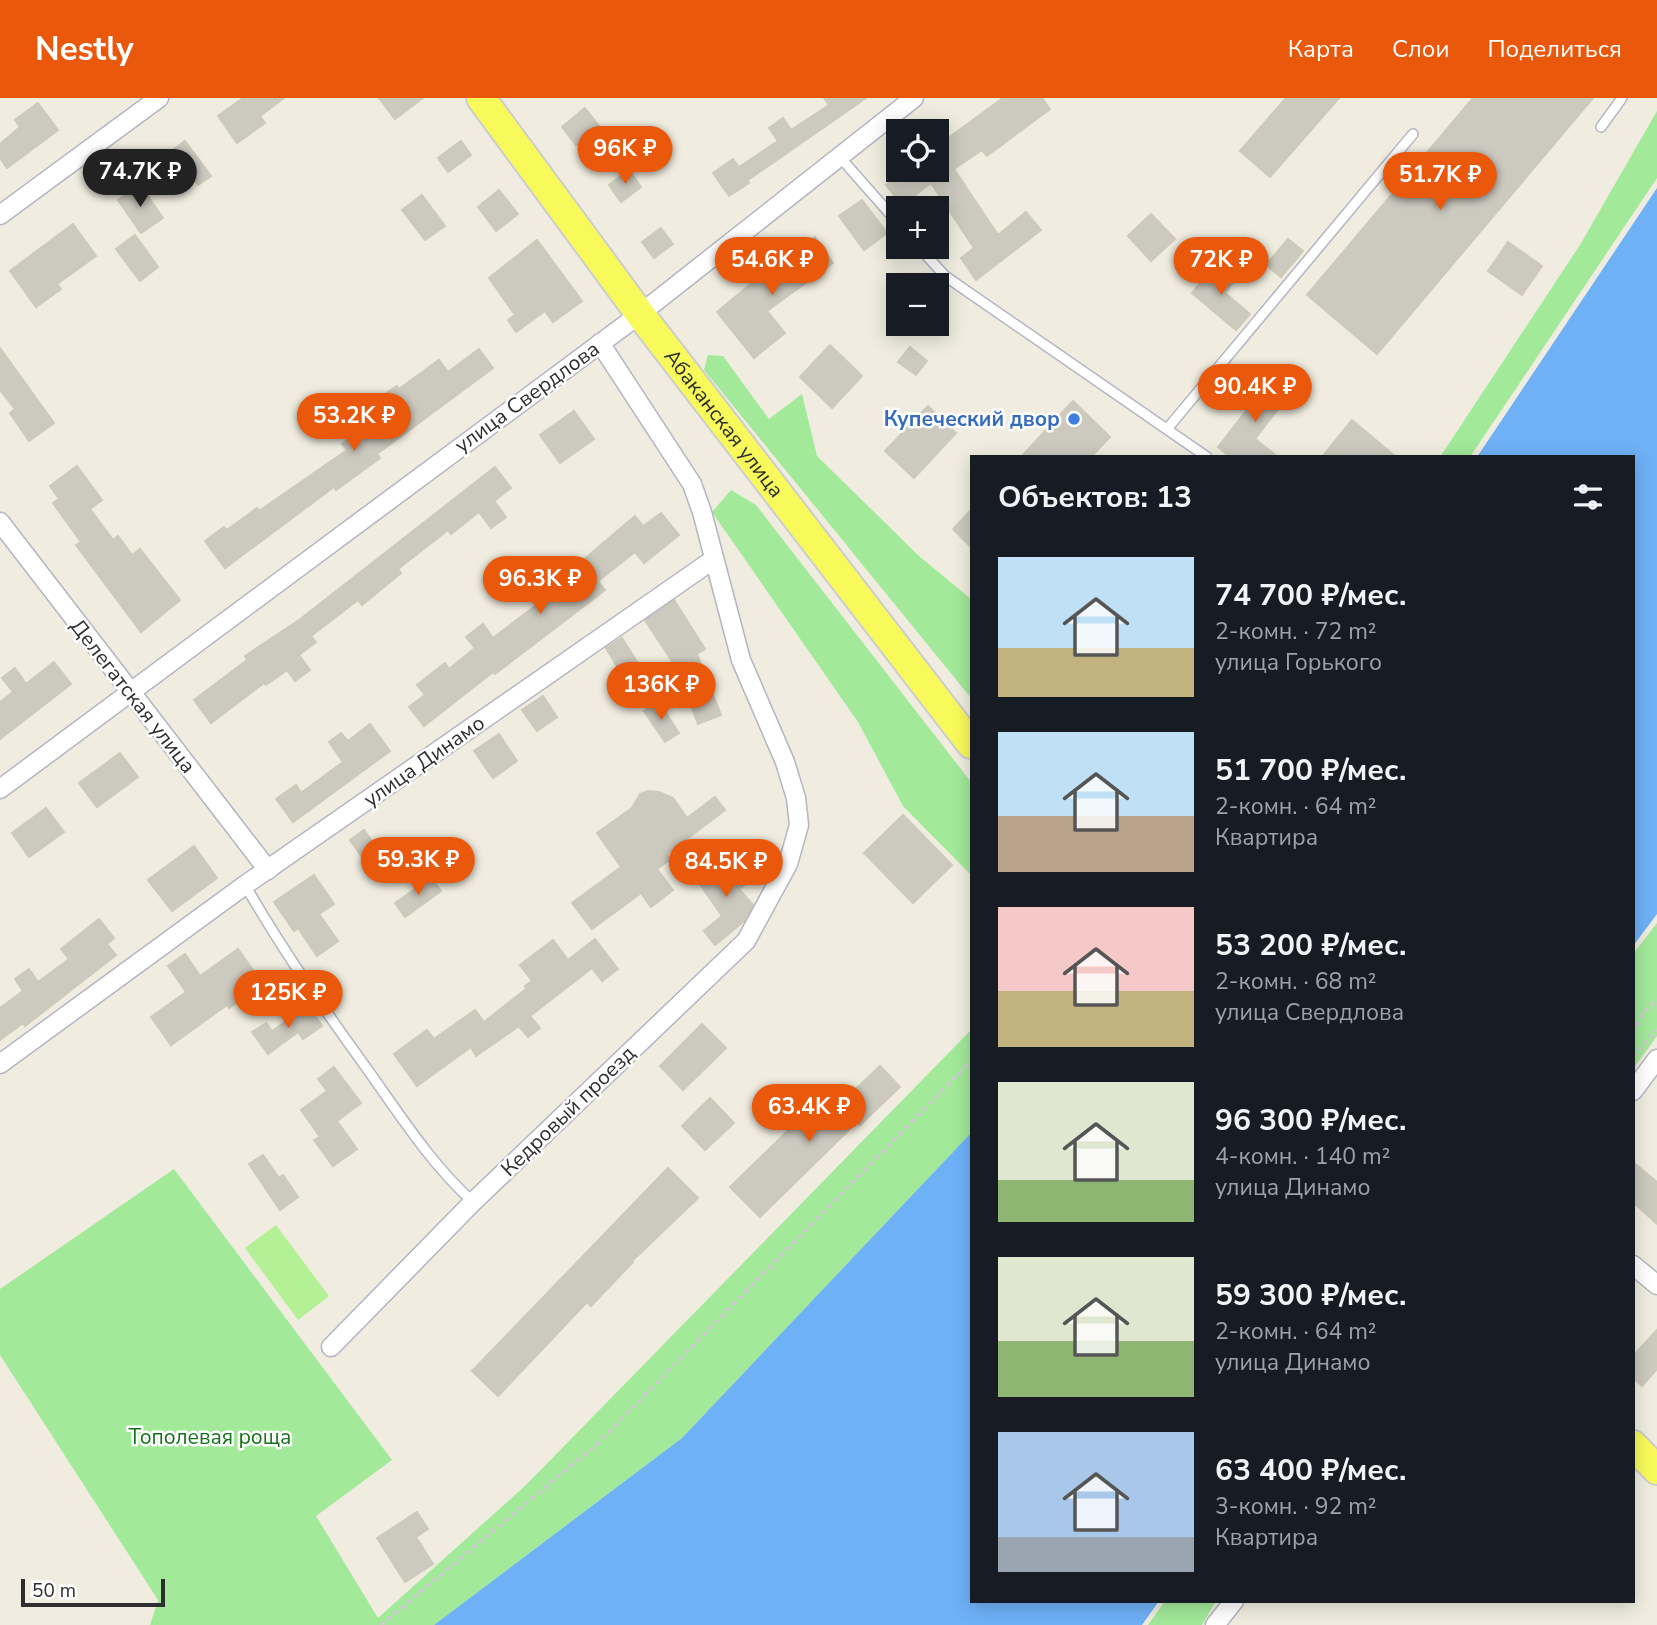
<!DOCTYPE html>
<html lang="ru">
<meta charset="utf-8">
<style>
:root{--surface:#171b24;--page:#242831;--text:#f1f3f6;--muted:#9ea1a6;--accent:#ea580c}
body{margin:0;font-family:"Nunito Sans",sans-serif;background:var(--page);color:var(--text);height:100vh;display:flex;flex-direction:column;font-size:26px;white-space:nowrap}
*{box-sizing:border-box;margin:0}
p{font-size:23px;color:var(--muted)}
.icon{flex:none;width:38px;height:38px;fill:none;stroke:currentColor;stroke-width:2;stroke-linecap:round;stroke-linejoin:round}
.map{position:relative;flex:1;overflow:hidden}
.sheet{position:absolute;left:970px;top:357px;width:665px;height:1148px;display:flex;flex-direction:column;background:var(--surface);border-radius:0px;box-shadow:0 4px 18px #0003}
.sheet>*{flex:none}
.tools{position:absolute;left:886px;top:21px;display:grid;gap:14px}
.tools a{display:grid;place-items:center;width:63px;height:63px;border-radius:0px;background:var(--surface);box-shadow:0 4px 18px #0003;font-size:35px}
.scale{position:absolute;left:21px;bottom:18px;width:144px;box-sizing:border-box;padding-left:7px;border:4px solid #2e2e2e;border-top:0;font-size:19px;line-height:24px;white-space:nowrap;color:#2e2e2e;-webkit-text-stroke:5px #fff;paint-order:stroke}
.price{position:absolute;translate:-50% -60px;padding:0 16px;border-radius:24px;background:var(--accent);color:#fff;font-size:23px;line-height:46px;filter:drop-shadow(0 2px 4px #0008)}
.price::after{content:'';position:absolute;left:50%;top:42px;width:21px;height:16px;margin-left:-10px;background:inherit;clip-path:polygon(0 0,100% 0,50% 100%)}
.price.selected{background:#222;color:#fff}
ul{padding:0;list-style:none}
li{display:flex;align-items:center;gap:21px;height:175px;padding:0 28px}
li span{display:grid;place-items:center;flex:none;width:196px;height:140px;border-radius:0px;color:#555}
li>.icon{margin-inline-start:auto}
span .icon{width:84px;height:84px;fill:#fffc;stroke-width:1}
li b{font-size:30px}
h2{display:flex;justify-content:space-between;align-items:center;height:84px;padding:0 28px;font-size:30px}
header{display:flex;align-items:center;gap:42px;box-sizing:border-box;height:98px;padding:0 35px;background:var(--accent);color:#fff}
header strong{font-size:33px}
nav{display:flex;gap:38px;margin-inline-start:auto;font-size:24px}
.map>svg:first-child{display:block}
.green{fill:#a2e99a}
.pitch{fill:#b4f095}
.water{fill:#6eb1f7}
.building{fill:#ccc9bf;stroke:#cccab9;stroke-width:2}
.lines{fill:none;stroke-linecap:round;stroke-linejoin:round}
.service-casing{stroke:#b4b4c2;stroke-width:12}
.minor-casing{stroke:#b4b4c2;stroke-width:21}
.primary-casing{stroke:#cdcdcd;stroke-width:32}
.path{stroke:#cdcdcd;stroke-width:3.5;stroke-dasharray:5 3.5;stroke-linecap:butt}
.service{stroke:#fff;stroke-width:9}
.minor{stroke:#fff;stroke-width:18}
.primary{stroke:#f8fa5b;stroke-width:28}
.shop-dot{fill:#3f7fe0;stroke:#fff;stroke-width:2.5}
.labels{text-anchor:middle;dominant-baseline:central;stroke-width:5;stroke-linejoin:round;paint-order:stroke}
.street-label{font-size:21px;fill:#2e2e2e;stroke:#fff}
.shop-label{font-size:21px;font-weight:bold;fill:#366cbe;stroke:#fff;text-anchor:end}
.park-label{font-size:21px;fill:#16721a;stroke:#fff}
</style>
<header>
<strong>Nestly</strong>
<nav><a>Карта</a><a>Слои</a><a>Поделиться</a></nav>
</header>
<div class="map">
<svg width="1657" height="1527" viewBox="0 0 1657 1527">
<rect width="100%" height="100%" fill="#f0ede0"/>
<g class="green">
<path d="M1657,13V80L1470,359H1440L1580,147Z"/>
<path d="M708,257L723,258L769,321L802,296L817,358L919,458L971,501V600L704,272Z"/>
<path d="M731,392L756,407L971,684V777L903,708L858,624L712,414Z"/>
<path d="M1657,825V938L1633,971V856Z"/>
<path d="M971,932V1035L682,1340L434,1527H150L158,1502L0,1257V1191L174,1071L392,1362L316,1418L378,1520L526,1387Z"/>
<path d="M1165,1503H1216L1202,1527H1148Z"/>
</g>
<path class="pitch" d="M276,1127L329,1198L298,1222L245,1150Z"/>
<g class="water">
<path d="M1657,90V816L1633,848V359H1477Z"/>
<path d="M971,1035V1503H1159L1142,1527H434L682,1340Z"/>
</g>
<g class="building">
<path d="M243,0H284L260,18L265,25L237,45L218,18Z"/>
<path d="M379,0H423L395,21Z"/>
<path d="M824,0H866L748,82L749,85L729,98L713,75L733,61L739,69L778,43L769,30L783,20L791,32L829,7Z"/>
<path d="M1003,0H1042L1050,11L987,58L982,52L954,71L998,137L1026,114L1041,132L976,182L961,160L974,150L931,85L902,107L886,87L905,72H936V49Z"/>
<path d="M1286,0H1339L1270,79L1240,53Z"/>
<path d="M1473,0H1593L1377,256L1307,197Z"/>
<path d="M38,5L58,32L7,70L0,60V46L20,29L15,22Z"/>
<path d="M585,10L599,28L576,47L562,29Z"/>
<path d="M185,43L211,78L198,87L195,83L183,91L161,61Z"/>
<path d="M461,43L471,57L448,74L438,60Z"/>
<path d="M629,72L641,89L621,104L609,87Z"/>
<path d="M140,87L163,120L141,135L118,102Z"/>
<path d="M499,92L518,116L496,133L478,109Z"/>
<path d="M422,97L445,128L425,142L402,112Z"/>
<path d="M862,102L887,135L864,152L839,118Z"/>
<path d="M1151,116L1175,141L1151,163L1128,138Z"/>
<path d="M73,126L96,158L57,186L61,191L36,209L10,173Z"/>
<path d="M661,130L673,146L654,160L642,144Z"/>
<path d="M135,137L158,169L140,183L116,151Z"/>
<path d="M815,139L833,165L767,213L785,235L754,260L717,214L764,175Z"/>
<path d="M1288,141L1303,153L1281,179L1266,167Z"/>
<path d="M537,142L582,203L553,224L545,213L516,234L508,222L515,217L489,180Z"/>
<path d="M1508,144L1542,168L1522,197L1488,173Z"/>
<path d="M1215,166L1235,182L1225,195L1250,216L1236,232L1192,195Z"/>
<path d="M830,247L862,278L832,310L800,279Z"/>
<path d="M910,249L927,263L916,277L898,264Z"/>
<path d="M0,250L54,325L29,343L10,315L15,311L0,292Z"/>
<path d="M479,251L493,270L377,356L380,360L336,392L334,389L225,470L205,443L224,429L227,432L257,410L259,413L347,352L342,346L387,313L378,301L397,288L399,291L439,262L448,274Z"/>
<path d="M1271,281L1290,295L1255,341L1278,359H1230L1218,349Z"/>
<path d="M1073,303L1110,339L1091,359H1021Z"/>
<path d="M928,308L956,335L914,380L885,353Z"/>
<path d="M574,313L594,341L560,365L540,337Z"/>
<path d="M1352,322L1396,359H1322Z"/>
<path d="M77,368L102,402L90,411L113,442L118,438L132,457L140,451L180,502L141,534L76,447L81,444L53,405L59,401L50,388Z"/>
<path d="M495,369L511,390L494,403L506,419L491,430L479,414L451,436L448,432L398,471L401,475L362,507L358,502L311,538L316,544L299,557L310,572L295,583L287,572L266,587L264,585L211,625L194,602L247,562L245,558L299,522Z"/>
<path d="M971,412V449L953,431Z"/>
<path d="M661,415L679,437L644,465L635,454L598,483L605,492L495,576L493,574L424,628L409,609L425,597L417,587L445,565L449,571L475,550L466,539L483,526L493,540L551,496L546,489L582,463L635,418L643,428Z"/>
<path d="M674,502L705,551L697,556L721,617L698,626L677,571L645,522Z"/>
<path d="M622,540L639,567L623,578L606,550Z"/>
<path d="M54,564L71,586L0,641V604L13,594L2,580L15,570L26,586Z"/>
<path d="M543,598L557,619L537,633L522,612Z"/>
<path d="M658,603L679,635L665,644L644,613Z"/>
<path d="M370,626L390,653L293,724L276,701L296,687L301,695L343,664L329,644L341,635L348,643Z"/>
<path d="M499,636L517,663L493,680L474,653Z"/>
<path d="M120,655L138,679L97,709L79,685Z"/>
<path d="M648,693L659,694L673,700L687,720L715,699L725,712L667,756L671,761L657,771L673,792L651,809L641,795L592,831L572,805L621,769L597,735L632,710L640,696Z"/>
<path d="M46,710L64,734L29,759L12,735Z"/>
<path d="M903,717L952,767L913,805L864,755Z"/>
<path d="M364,732L381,756L367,766L350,742Z"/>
<path d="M194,748L217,780L172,813L148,782Z"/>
<path d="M729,759L747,785L739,791L753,807L744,823L715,847L704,833L722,818L697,782Z"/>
<path d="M314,777L334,806L319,816L338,843L317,858L298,830L294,833L274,804Z"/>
<path d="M431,780L441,793L405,819L395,805Z"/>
<path d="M99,821L114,840L107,846L116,857L25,928L23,925L0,942V910L23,893L15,881L29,871L38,884L69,861L61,851Z"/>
<path d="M595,841L618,871L602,883L592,870L530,918L540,930L528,939L519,928L476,958L471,949L417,988L394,956L427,932L434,941L475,912L484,924L526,891L525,888L532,883L520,867L553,842L568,862Z"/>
<path d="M238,851L263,886L229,910L227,907L171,947L151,919L186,894L168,868L185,856L200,878Z"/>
<path d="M308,908L322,928L303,941L298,934L268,956L252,934L266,925L272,933Z"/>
<path d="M702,926L726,950L683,992L660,968Z"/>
<path d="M880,968L900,989L860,1027L857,1024L760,1119L730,1089L812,1009L824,1021Z"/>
<path d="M334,969L361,1005L337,1023L357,1051L333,1068L314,1042L320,1039L301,1012L327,993L318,981Z"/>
<path d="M710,1000L734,1025L705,1052L682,1028Z"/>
<path d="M263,1057L279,1080L283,1077L298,1099L280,1112L249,1066Z"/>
<path d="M1633,1064L1657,1084V1126L1633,1104Z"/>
<path d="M668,1070L698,1100L632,1163L633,1164L591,1208L587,1204L498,1298L472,1273Z"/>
<path d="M1657,1232V1271L1642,1288L1633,1279V1258Z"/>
<path d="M417,1414L428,1431L416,1439L433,1466L405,1484L377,1440Z"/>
</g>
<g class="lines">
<g class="service-casing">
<g id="service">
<path d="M1601,29L1622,0"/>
<path d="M839,58L898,125"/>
<path d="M919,149L945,178L1207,359"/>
<path d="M1167,331L1413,36"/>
<path d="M245,787C283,853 326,914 370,975C402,1020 432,1067 473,1104"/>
</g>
</g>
<g class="minor-casing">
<g id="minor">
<path d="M0,117L159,0"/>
<path d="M0,424L268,772"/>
<path d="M0,691L640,216L914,0"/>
<path d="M0,966L245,787L714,461"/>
<path d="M1633,993L1657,961"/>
<path d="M1633,1167L1657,1187"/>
<path d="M331,1249L473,1104L746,843L788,766L799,727L796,700L785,664L741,562L702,414L692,386L600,245"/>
<path d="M1215,1527L1234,1503"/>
</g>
</g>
<g class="primary-casing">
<g id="primary">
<path id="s1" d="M481,0L640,216L971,646"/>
<path d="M1633,1347L1657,1372"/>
</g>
</g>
<g class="path">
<path d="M1633,936L1642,916L1657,901"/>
<path d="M1633,959L1657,931"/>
<path d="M381,1527L598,1345L971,963"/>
</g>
<use href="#service" class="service"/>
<use href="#minor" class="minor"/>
<use href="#primary" class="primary"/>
</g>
<circle class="shop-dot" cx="1074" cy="321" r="7"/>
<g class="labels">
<g class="street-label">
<text transform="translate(527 299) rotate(-36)">улица Свердлова</text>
<text stroke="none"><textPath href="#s1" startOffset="406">Абаканская улица</textPath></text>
<text transform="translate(133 598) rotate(52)">Делегатская улица</text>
<text transform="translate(424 663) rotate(-35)">улица Динамо</text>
<text transform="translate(568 1013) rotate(-44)">Кедровый проезд</text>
</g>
<g class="shop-label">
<text x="1060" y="321">Купеческий двор</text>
</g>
<g class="park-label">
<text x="210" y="1339">Тополевая роща</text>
</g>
</g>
</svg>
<div class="tools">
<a><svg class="icon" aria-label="locate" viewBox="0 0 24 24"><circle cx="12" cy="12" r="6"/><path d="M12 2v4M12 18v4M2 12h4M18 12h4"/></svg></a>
<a>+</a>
<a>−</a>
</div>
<div class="scale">50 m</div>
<b class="price" style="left:625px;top:88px">96K ₽</b>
<b class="price selected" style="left:140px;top:111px">74.7K ₽</b>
<b class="price" style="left:1440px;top:114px">51.7K ₽</b>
<b class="price" style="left:772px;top:199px">54.6K ₽</b>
<b class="price" style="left:1221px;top:199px">72K ₽</b>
<b class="price" style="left:1255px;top:326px">90.4K ₽</b>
<b class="price" style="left:354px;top:355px">53.2K ₽</b>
<b class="price" style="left:540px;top:518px">96.3K ₽</b>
<b class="price" style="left:661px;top:624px">136K ₽</b>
<b class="price" style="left:418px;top:799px">59.3K ₽</b>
<b class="price" style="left:726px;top:801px">84.5K ₽</b>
<b class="price" style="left:288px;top:932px">125K ₽</b>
<b class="price" style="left:809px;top:1046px">63.4K ₽</b>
<section class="sheet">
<h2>Объектов: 13<svg class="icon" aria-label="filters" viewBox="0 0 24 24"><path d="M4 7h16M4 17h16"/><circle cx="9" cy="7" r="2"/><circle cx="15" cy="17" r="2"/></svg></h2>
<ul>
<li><span style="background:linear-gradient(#bfe0f5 65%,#c2b280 0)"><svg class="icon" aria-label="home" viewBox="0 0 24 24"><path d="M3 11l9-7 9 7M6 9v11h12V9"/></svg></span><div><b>74 700 ₽/мес.</b><p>2-комн. · 72 m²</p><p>улица Горького</p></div></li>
<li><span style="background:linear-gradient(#bfe0f5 60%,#b9a48a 0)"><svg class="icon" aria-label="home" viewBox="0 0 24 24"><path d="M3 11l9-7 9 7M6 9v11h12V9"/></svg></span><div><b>51 700 ₽/мес.</b><p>2-комн. · 64 m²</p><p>Квартира</p></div></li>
<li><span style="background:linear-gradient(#f6c9c9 60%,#c2b280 0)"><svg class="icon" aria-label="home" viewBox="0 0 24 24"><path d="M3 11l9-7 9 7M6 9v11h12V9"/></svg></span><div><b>53 200 ₽/мес.</b><p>2-комн. · 68 m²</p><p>улица Свердлова</p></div></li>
<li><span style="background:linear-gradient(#dfe7d0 70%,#8fb573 0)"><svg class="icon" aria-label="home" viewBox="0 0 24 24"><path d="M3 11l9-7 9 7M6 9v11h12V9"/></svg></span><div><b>96 300 ₽/мес.</b><p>4-комн. · 140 m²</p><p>улица Динамо</p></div></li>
<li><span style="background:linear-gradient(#dfe7d0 60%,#8fb573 0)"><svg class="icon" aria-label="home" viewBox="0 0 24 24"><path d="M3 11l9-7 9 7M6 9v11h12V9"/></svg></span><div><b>59 300 ₽/мес.</b><p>2-комн. · 64 m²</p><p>улица Динамо</p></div></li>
<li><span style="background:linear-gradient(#a9c7e8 75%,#9aa5b1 0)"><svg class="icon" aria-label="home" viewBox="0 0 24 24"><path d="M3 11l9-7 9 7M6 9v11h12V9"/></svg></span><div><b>63 400 ₽/мес.</b><p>3-комн. · 92 m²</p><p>Квартира</p></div></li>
</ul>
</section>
</div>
